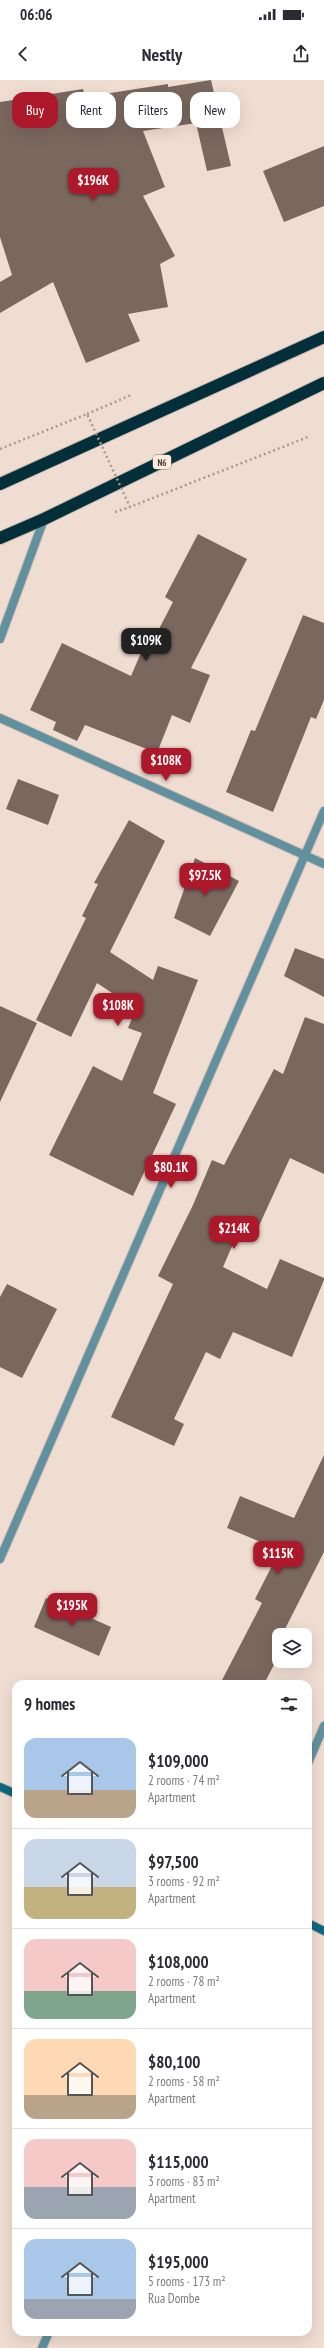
<!DOCTYPE html>
<meta charset="utf-8">
<style>
:root{--surface:#fff;--page:#f2f2f3;--text:#2b2b33;--muted:#7c7c81;--line:#e1e1e2;--accent:#ad192a}
body{margin:0;font-family:"PT Sans Narrow",sans-serif;background:var(--page);color:var(--text);height:100vh;display:flex;flex-direction:column;font-size:15px;white-space:nowrap}
*{box-sizing:border-box;margin:0}
p{font-size:13px;color:var(--muted)}
.icon{flex:none;width:22px;height:22px;fill:none;stroke:currentColor;stroke-width:2;stroke-linecap:round;stroke-linejoin:round}
.map{position:relative;flex:1;overflow:hidden}
.sheet{position:absolute;left:12px;top:1600px;width:300px;height:656px;display:flex;flex-direction:column;background:var(--surface);border-radius:12px;box-shadow:0 4px 16px #0002}
.sheet>*{flex:none}
.banner{position:absolute;left:12px;top:12px;width:300px;height:36px;display:flex;gap:8px}
.fabs{position:absolute;left:272px;top:1548px;display:grid;gap:8px}
.fabs a{display:grid;place-items:center;width:40px;height:40px;border-radius:8px;background:var(--surface);box-shadow:0 4px 16px #0002;font-size:20px}
.price{position:absolute;translate:-50% -34px;padding:0 9px;border-radius:8px;background:var(--accent);color:#fff;font-size:13px;line-height:26px;filter:drop-shadow(0 1px 2px #0008)}
.price::after{content:'';position:absolute;left:50%;top:24px;width:12px;height:9px;margin-left:-6px;background:inherit;clip-path:polygon(0 0,100% 0,50% 100%)}
.price.on{background:#222;color:#fff}
ul{padding:0;list-style:none}
li{display:flex;align-items:center;gap:12px;height:100px;padding:0 12px}
li+li{border-top:1px solid var(--line)}
li span{display:grid;place-items:center;flex:none;width:112px;height:80px;border-radius:12px;color:#555}
li>.icon{margin-inline-start:auto}
span .icon{width:48px;height:48px;fill:#fffc;stroke-width:1}
li b{font-size:17px}
h2{display:flex;justify-content:space-between;align-items:center;height:48px;padding:0 12px;font-size:17px}
.pill{padding:0 14px;border-radius:12px;background:var(--surface);box-shadow:0 4px 16px #0002;font-size:14px;line-height:36px}
.pill.on{background:var(--accent);color:#fff}
.status{display:flex;justify-content:space-between;align-items:center;height:28px;padding:0 20px;background:var(--surface);direction:ltr}
.status svg{height:11px;fill:currentColor}
header{display:flex;justify-content:space-between;align-items:center;height:52px;padding:0 12px;background:var(--surface);font-size:18px;font-weight:700}
.map>svg:first-child{display:block}
.building{fill:#7a685f}
.lines{fill:none;stroke-linecap:round;stroke-linejoin:round}
.street-casing{stroke:#cab9b0;stroke-width:10}
.secondary-casing{stroke:#cab9b0;stroke-width:10}
.highway-casing{stroke:#cab9b0;stroke-width:14}
.path{stroke:#a89991;stroke-width:2.5;stroke-dasharray:2 3;stroke-linecap:butt}
.street{stroke:#61919f;stroke-width:8}
.secondary{stroke:#0c697f;stroke-width:8}
.highway{stroke:#022f3a;stroke-width:12}
.path-bridge{stroke:#a89991;stroke-width:2.5;stroke-dasharray:2 3;stroke-linecap:butt}
.labels{text-anchor:middle;dominant-baseline:central;stroke-width:4;stroke-linejoin:round;paint-order:stroke}
.shield{fill:#feeadf;stroke:#7b7069;stroke-width:1}
.shield-label{font-size:9px;font-weight:bold;fill:#433b37}
</style>
<div class="status"><b>06:06</b><svg viewBox="0 0 49 12"><path d="M0 12V9h3v3zM5 12V6h3v6zM10 12V3h3v9zM15 12V0h3v12zM26 1h20v11H26zM47 4h2v5h-2z"/></svg></div>
<header><svg class="icon" aria-label="back" viewBox="0 0 24 24"><path d="M15 5l-7 7 7 7"/></svg>Nestly<svg class="icon" aria-label="share" viewBox="0 0 24 24"><path d="M12 15V3M7 8l5-5 5 5M5 13v7h14v-7"/></svg></header>
<div class="map">
<svg width="324" height="2268" viewBox="0 0 324 2268">
<rect width="100%" height="100%" fill="#f0ddd2"/>
<g class="building">
<path d="M211,0L231,86L207,91L196,43L143,51L165,107L143,116L175,176L160,184L168,227L128,234L140,261L86,283L53,202L0,233V202L12,195L0,157V22L83,9L85,17L168,4V7Z"/>
<path d="M324,66V126L284,142L263,91Z"/>
<path d="M198,454L247,479L191,588L210,595L190,643L172,635L157,673L85,645L77,661L53,650L56,642L30,630L62,563L131,596L143,568L148,570L173,522L165,517Z"/>
<path d="M303,535L324,543V620L316,639L311,637L273,732L226,712L251,650L255,651Z"/>
<path d="M18,699L59,715L48,745L6,729Z"/>
<path d="M129,740L165,761L110,872L153,900L158,886L198,900L153,1013L176,1024L133,1116L49,1075L93,986L122,1001L142,953L128,948L136,929L97,903L71,957L36,940L86,838L82,836L98,804L94,803Z"/>
<path d="M195,778L239,801L210,856L174,838Z"/>
<path d="M295,868L324,879V917L284,896Z"/>
<path d="M0,926L37,943L0,1022Z"/>
<path d="M305,937L324,944V1094L290,1078L258,1148L243,1141L223,1187L267,1209L280,1179L324,1198V1200L292,1277L233,1252L220,1279L206,1272L174,1339L184,1344L174,1366L111,1337L173,1204L158,1196L193,1125L212,1080L224,1085L274,989L283,994Z"/>
<path d="M7,1204L57,1229L22,1298L0,1287V1217Z"/>
<path d="M324,1375V1472L282,1555H279V1561L272,1576L277,1579L264,1604H220L262,1523L255,1519L280,1470L227,1448L240,1416L294,1438Z"/>
<path d="M46,1518L111,1547L99,1576L34,1547Z"/>
</g>
<g class="lines">
<g class="street-casing">
<g id="street">
<path d="M0,559L44,439"/>
<path d="M0,638L324,784"/>
<path d="M0,1479L324,731"/>
<path d="M308,1683L324,1646"/>
<path d="M42,2268L49,2252"/>
</g>
</g>
<g class="secondary-casing">
<g id="secondary">
<path d="M0,1707L16,1714"/>
<path d="M308,1843L324,1851"/>
</g>
</g>
<g class="highway-casing">
<g id="highway">
<path d="M0,404L324,257"/>
<path d="M0,458L44,439L324,303"/>
</g>
</g>
<g class="path">
<path d="M87,334L131,315"/>
<path d="M115,432L130,427"/>
</g>
<use href="#street" class="street"/>
<use href="#secondary" class="secondary"/>
<use href="#highway" class="highway"/>
<path class="path-bridge" d="M0,369L87,334L130,427L308,357"/>
</g>
<g class="labels">
<rect class="shield" x="153" y="375" width="18" height="14" rx="3"/>
<g class="shield-label">
<text x="162" y="382">N6</text>
</g>
</g>
</svg>
<div class="fabs">
<a><svg class="icon" aria-label="layers" viewBox="0 0 24 24"><path d="M12 4l9 5-9 5-9-5zM3 14l9 5 9-5"/></svg></a>
</div>
<b class="price" style="left:93px;top:122px">$196K</b>
<b class="price on" style="left:146px;top:582px">$109K</b>
<b class="price" style="left:166px;top:702px">$108K</b>
<b class="price" style="left:205px;top:817px">$97.5K</b>
<b class="price" style="left:118px;top:947px">$108K</b>
<b class="price" style="left:171px;top:1109px">$80.1K</b>
<b class="price" style="left:234px;top:1170px">$214K</b>
<b class="price" style="left:278px;top:1495px">$115K</b>
<b class="price" style="left:72px;top:1547px">$195K</b>
<div class="banner">
<a class="pill on">Buy</a>
<a class="pill">Rent</a>
<a class="pill">Filters</a>
<a class="pill">New</a>
</div>
<section class="sheet">
<h2>9 homes<svg class="icon" aria-label="filters" viewBox="0 0 24 24"><path d="M4 7h16M4 17h16"/><circle cx="9" cy="7" r="2"/><circle cx="15" cy="17" r="2"/></svg></h2>
<ul>
<li><span style="background:linear-gradient(#a9c7e8 65%,#b9a48a 0)"><svg class="icon" aria-label="home" viewBox="0 0 24 24"><path d="M3 11l9-7 9 7M6 9v11h12V9"/></svg></span><div><b>$109,000</b><p>2 rooms · 74 m²</p><p>Apartment</p></div></li>
<li><span style="background:linear-gradient(#c9d6e8 60%,#c2b280 0)"><svg class="icon" aria-label="home" viewBox="0 0 24 24"><path d="M3 11l9-7 9 7M6 9v11h12V9"/></svg></span><div><b>$97,500</b><p>3 rooms · 92 m²</p><p>Apartment</p></div></li>
<li><span style="background:linear-gradient(#f6c9c9 65%,#7fa58c 0)"><svg class="icon" aria-label="home" viewBox="0 0 24 24"><path d="M3 11l9-7 9 7M6 9v11h12V9"/></svg></span><div><b>$108,000</b><p>2 rooms · 78 m²</p><p>Apartment</p></div></li>
<li><span style="background:linear-gradient(#ffd9b3 70%,#b9a48a 0)"><svg class="icon" aria-label="home" viewBox="0 0 24 24"><path d="M3 11l9-7 9 7M6 9v11h12V9"/></svg></span><div><b>$80,100</b><p>2 rooms · 58 m²</p><p>Apartment</p></div></li>
<li><span style="background:linear-gradient(#f6c9c9 60%,#9aa5b1 0)"><svg class="icon" aria-label="home" viewBox="0 0 24 24"><path d="M3 11l9-7 9 7M6 9v11h12V9"/></svg></span><div><b>$115,000</b><p>3 rooms · 83 m²</p><p>Apartment</p></div></li>
<li><span style="background:linear-gradient(#a9c7e8 75%,#9aa5b1 0)"><svg class="icon" aria-label="home" viewBox="0 0 24 24"><path d="M3 11l9-7 9 7M6 9v11h12V9"/></svg></span><div><b>$195,000</b><p>5 rooms · 173 m²</p><p>Rua Dombe</p></div></li>
</ul>
</section>
</div>
